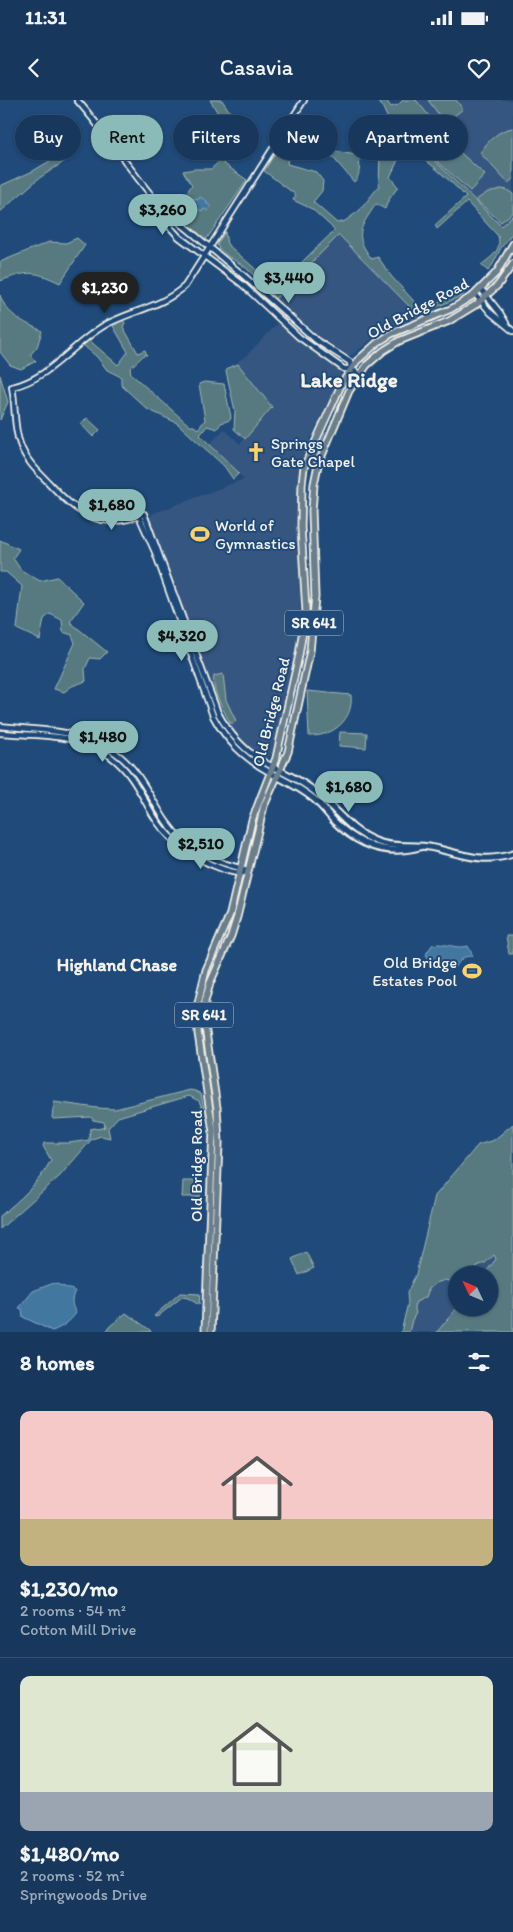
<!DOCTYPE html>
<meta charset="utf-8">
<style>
:root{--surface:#17385c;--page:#244365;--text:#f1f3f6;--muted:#9eacbb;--line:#365272;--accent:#8bbbb9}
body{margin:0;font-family:Itim,sans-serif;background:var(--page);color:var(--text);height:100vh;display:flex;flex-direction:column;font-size:19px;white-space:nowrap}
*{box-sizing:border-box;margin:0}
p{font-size:16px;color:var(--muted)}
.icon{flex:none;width:28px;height:28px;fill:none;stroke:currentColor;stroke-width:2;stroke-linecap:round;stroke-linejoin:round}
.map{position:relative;height:1232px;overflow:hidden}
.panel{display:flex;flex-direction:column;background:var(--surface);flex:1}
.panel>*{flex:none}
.top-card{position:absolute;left:15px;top:15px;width:484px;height:45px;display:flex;gap:10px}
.needle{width:32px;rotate:314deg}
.controls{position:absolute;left:448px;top:1166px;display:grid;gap:10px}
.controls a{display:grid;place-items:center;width:50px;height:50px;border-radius:50%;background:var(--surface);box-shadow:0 1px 4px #0004,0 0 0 1px var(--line);font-size:25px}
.price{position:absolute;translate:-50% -42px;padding:0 11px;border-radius:18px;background:var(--accent);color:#111;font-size:16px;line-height:32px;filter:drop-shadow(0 1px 2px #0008)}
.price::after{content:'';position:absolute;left:50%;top:30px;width:15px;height:11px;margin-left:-8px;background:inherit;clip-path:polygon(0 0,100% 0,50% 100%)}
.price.on{background:#222;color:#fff}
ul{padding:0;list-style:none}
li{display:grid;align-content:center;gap:10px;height:265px;padding:0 20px}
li+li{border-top:1px solid var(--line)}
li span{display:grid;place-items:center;height:155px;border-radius:10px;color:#555}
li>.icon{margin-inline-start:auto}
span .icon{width:90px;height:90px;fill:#fffc;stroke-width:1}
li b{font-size:21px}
h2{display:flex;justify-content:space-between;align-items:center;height:60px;padding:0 20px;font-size:21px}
.chip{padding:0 18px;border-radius:22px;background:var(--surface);box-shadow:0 1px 4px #0004,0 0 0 1px var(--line);font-size:18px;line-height:45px}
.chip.on{background:var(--accent);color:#111}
.status{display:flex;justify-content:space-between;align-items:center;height:35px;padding:0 25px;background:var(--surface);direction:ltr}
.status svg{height:14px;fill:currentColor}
header{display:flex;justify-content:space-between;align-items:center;height:65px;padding:0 20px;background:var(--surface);font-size:22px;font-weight:600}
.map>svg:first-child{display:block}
.built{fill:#365780}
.green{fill:#567a7f;stroke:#a5b6b4}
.water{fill:#4378a0;stroke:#8aa8bd}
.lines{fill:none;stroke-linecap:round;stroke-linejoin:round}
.stream{stroke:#8aa8bd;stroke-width:1}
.tertiary-casing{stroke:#f4f1e8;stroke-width:8}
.secondary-casing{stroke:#f4f1e8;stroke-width:9}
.primary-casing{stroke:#f4f1e8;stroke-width:9}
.tertiary{stroke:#1f4a7a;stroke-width:4.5}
.secondary{stroke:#1f4a7a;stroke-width:5}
.primary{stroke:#6b7e8b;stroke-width:5.5}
.labels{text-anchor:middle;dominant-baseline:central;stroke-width:4;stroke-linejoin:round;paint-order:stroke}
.shield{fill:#1f4a7a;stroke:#b4bfc7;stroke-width:1}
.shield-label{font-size:15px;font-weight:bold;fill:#f4f1e8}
.street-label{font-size:16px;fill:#f4f1e8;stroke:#1f4a7a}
.poi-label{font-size:16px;fill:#f4f1e8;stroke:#1f4a7a;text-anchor:start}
.neighbourhood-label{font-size:18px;font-weight:bold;fill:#f4f1e8;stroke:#1f4a7a}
.district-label{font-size:21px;font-weight:bold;fill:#f4f1e8;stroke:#1f4a7a}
</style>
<div class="status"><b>11:31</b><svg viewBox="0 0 49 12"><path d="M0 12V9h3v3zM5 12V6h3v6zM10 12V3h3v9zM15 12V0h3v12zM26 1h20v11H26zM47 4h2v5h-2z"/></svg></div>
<header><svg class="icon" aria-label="back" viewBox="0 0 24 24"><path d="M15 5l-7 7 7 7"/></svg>Casavia<svg class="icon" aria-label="heart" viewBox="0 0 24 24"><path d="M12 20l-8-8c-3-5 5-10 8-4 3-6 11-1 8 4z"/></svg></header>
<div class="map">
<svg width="513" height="1232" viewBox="0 0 513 1232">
<rect width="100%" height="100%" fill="#1f4a7a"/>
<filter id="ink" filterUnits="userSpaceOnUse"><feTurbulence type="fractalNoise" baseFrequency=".02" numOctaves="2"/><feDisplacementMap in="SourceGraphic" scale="10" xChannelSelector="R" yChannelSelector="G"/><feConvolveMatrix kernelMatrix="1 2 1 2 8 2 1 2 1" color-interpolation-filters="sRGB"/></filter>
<g filter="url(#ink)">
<g class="built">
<path d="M416,0H513V124L506,135L453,85L421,57L438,27Z"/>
<path d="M339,134L414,211L417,217L374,237L352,255H348L318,236L275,199Z"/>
<path d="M278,223L281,224L301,241L336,266L340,270L341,276L310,339L301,365L297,418L301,490L299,532L274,649L270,656L267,658L248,646L235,633L221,612L149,419L152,414L244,379L209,345L224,329L240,344L272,307L237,262L247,255Z"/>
<path d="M494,1155L496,1159L484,1175H456L457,1208L437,1232H405L416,1174Z"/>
</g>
<g class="green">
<path d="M210,0H222L241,29L230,33Z"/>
<path d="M376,0H386L391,7L398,5L403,0H416L439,28C442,40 434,46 427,53L501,126L513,115V132L501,148L493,164L488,171L481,165C491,157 502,151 498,136L467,102L437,129L435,125L466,97C454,85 422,52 406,51L399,58L390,77L398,87L388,101L385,109L376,104C360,128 353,135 372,159L378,157L391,176L422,210L456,193L461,184L465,183L467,187L462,196L416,216L414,211L339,135L275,199C266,188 256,177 245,167C236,160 223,156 217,145L225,132L227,144L276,187L335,130L312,109L293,100L296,95L264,71L286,36L290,37L291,43L287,64L316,72L323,81L322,91L313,102L337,123L345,121L360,110L379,86L380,53L389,21L382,6Z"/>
<path d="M428,0H456L463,9L445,23Z"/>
<path d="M513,28V79L508,83L480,53C488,41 498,30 513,28Z"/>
<path d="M452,45L485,75L470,91L437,61Z"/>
<path d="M331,50L360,56C359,65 361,76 354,82L330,54Z"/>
<path d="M63,53L68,59L38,79L0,112V86L33,71Z"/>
<path d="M220,61L247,80L206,140L173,111L192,85L183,71L195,69H211Z"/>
<path d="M501,89L507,90L513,94V112L501,122L476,100L488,92Z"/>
<path d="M77,138L85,145L60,183C33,170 28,171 0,181V162L49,142L66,143Z"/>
<path d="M0,195C7,216 24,222 42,231L37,247L30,255L36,261L21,269L10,265L0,252Z"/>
<path d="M123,220L125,223L123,227L138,253L145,250L147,255H144L130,268L131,274L190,326H194L198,329L205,320L199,284L204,282L224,284L231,317L230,320L221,323L217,329L207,326L200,335L239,373L233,379L224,366L177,323L147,309L121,285V277L107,270L97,257L83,245L89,240L118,265L128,252L113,226Z"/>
<path d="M238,264L272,307L245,339L234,329L235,311L226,271L228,268Z"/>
<path d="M0,275L8,302L0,320Z"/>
<path d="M87,318L100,330L93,337L81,324Z"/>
<path d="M0,440L19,449L13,458L21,470L40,481L57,477L84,502L70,522L107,552L100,559L90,558L85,569L86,581L72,586L64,592L54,589L75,543L72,535L63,532L62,520L50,514L44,519L40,540L17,529L22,486L6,472H0Z"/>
<path d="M223,574L226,600L236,621L234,623H230C224,610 211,590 214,576Z"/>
<path d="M307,591L351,595C354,619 333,637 309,636Z"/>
<path d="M340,632L367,633L366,648L339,646Z"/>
<path d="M506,836H513V854H509Z"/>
<path d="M190,990L195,991L201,994L205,1015L199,1001L189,996L118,1017L108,1028L110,1038L101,1036L92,1039L60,1076L0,1129V1116C20,1100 39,1083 51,1060L43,1046L44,1043H69L89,1040L90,1029L95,1028L98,1029L105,1027L104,1022L93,1020L91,1017L53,1019L52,1017L54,1002L97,1008L115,1009Z"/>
<path d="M513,1024V1232H437L457,1208H489V1175H484L496,1159L494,1155L485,1163L477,1166L475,1175H456V1183L445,1180L436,1183L429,1189L426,1197L416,1202L414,1206L416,1213L412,1220L409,1232H401L408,1203L407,1193L416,1174L435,1096L478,1045L494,1040Z"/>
<path d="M183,1081H201L200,1097H182Z"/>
<path d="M306,1152L314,1168L299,1175L292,1159Z"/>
<path d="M180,1193L200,1194L199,1205L188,1198L182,1197L157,1217L154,1216Z"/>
<path d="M126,1213L150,1230L151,1232H106L110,1226Z"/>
</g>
<g class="water">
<path d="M200,97L207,101L206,103L211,106L208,111L204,109L202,111L194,108L196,105L192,103L194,98L198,100Z"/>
<path d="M438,844C448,844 458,849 468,846L473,856C470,857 467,856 465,857C460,859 459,863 456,866C446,874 430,865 426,854L432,845Z"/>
<path d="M466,867L478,869L477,877L474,878L471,874L465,873Z"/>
<path d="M54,1183L75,1191C71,1199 71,1205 76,1213C71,1221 61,1228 52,1231L23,1217L22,1209L19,1208L33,1191Z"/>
</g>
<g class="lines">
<g class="stream">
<path d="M491,187L505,169L513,154"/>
<path d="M363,262L393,238L437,219"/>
<path d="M335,310L346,282"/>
<path d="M313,364L325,333"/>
</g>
<g class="tertiary-casing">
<g id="tertiary">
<path d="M77,0C107,34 131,72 160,106L244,176L316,240L350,262L351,269"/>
<path d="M150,99L161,117L179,137L242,184L299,237L344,269H351L359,274"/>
<path d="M481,189L500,213L506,223"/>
<path d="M475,194L491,213L513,231"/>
<path d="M139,416L155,452L213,616C227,642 245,659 271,673"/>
<path d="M0,626C55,632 109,628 142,682C156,703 164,724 183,741C195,750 209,758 223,763C232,766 240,767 248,772"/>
<path d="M0,633C38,636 78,633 110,656C132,672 140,693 153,715C166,737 186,753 210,764C220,768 232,774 243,773"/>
<path d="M273,667C248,655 231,637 218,613L144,414C100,432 77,413 47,381C36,370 25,359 20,344C13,326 16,306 12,287C51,278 72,244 105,225C131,211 162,207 185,186L304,0"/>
</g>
</g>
<g class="secondary-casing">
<g id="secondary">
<path d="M273,667C289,675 305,683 319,695C338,712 352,733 378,742C396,749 415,743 434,748C463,754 482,764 513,754"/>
<path d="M271,673C286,681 301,688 314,699C322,706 328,714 335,722C359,746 387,756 420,747"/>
</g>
</g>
<g class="primary-casing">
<g id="primary">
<path d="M205,1232L213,1031L198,933V903L206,870L230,814L252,720L276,658L299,555L306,511L301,427L302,384L304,367L342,283L357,261L377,243L391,234L451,209L474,195L497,172L513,144"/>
<path d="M211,1232L219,1043L217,1008L205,926V901L210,883L231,836L237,817L264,706L288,652L310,551L315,497L312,411L314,384L318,365L349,291L367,265L383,251L399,241L449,221L477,204L498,185L513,164"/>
</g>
</g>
<use href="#tertiary" class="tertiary"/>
<use href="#secondary" class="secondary"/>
<use href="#primary" class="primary"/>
</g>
</g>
<defs>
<g id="church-bare" transform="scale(1.5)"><path d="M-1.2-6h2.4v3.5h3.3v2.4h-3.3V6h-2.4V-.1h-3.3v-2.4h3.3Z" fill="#ffd166" stroke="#1f4a7a" stroke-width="2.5" paint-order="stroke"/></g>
<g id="stadium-bare" transform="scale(1.5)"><path d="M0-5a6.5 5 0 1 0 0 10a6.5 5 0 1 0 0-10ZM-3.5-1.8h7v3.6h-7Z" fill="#ffd166" stroke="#1f4a7a" stroke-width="2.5" paint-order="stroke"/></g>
</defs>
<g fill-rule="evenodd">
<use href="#church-bare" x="256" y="352"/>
<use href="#stadium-bare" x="200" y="434"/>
<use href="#stadium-bare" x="472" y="871"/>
</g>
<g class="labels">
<g class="shield">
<rect x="285" y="510.5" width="58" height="25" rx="4"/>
<rect x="175" y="902.5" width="58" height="25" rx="4"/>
</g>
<g class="shield-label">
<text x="314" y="523">SR 641</text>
<text x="204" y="915">SR 641</text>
</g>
<g class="street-label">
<text transform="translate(418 208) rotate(-28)">Old Bridge Road</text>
<text transform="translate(271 612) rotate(-76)">Old Bridge Road</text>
<text transform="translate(196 1066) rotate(-90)">Old Bridge Road</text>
</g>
<g class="poi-label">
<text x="271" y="343">Springs<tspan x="271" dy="18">Gate Chapel</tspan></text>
<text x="215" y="425">World of<tspan x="215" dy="18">Gymnastics</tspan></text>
<text x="457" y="862" text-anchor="end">Old Bridge<tspan x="457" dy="18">Estates Pool</tspan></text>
</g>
<g class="neighbourhood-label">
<text x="117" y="865">Highland Chase</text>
</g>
<g class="district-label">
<text x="349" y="279">Lake Ridge</text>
</g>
</g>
</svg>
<div class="controls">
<a><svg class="needle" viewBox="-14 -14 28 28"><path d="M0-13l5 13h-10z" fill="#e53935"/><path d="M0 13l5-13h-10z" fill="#9eacbb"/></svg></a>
</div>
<b class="price" style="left:163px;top:136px">$3,260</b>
<b class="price" style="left:289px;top:204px">$3,440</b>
<b class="price on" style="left:105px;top:214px">$1,230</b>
<b class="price" style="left:112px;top:431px">$1,680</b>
<b class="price" style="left:182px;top:562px">$4,320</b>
<b class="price" style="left:103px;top:663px">$1,480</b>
<b class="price" style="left:349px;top:713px">$1,680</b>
<b class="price" style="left:201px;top:770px">$2,510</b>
<div class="top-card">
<a class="chip">Buy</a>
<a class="chip on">Rent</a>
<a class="chip">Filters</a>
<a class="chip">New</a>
<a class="chip">Apartment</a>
</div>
</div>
<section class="panel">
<h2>8 homes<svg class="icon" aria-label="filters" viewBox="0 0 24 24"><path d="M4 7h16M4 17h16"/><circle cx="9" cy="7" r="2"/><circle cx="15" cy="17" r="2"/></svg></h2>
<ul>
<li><span style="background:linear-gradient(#f6c9c9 70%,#c2b280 0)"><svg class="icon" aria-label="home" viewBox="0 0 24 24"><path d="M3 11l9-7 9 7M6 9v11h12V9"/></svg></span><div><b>$1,230/mo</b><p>2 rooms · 54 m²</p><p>Cotton Mill Drive</p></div></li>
<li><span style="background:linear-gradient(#dfe7d0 75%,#9aa5b1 0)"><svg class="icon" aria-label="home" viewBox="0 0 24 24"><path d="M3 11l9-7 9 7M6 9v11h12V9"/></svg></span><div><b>$1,480/mo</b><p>2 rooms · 52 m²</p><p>Springwoods Drive</p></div></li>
</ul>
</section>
